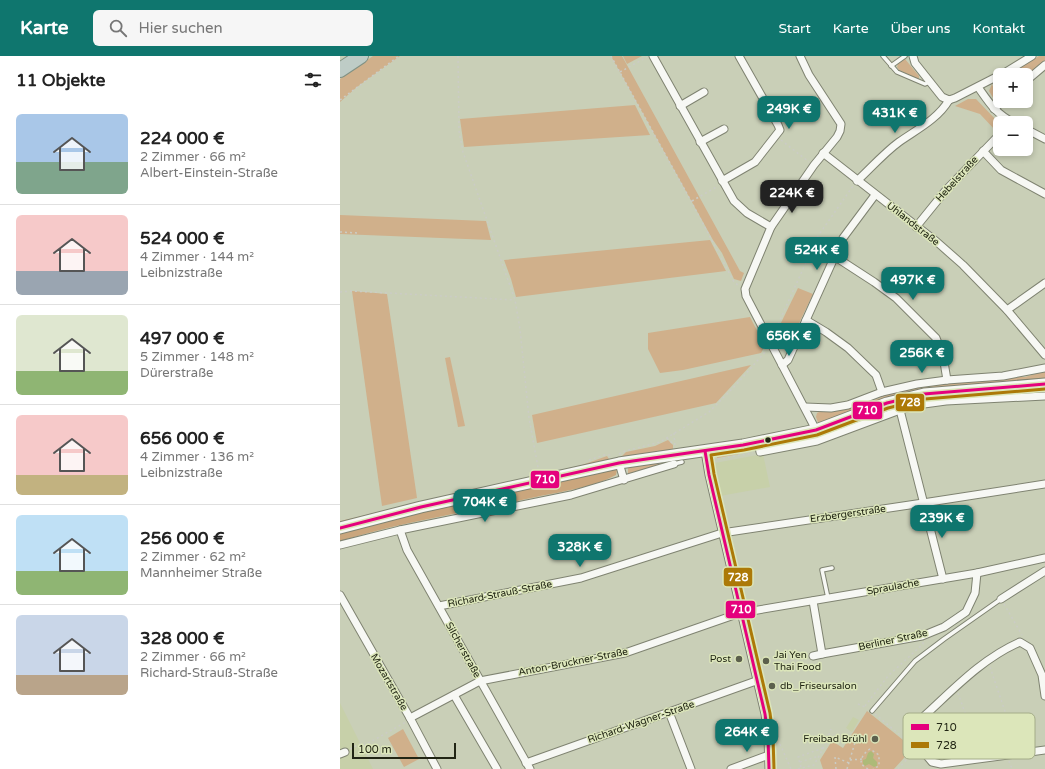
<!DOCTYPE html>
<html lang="de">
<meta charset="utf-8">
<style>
:root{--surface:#fff;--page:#f6f6f6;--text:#222;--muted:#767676;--line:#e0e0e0;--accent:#0f766e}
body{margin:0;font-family:"Varela Round",sans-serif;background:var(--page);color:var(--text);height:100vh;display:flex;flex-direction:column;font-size:15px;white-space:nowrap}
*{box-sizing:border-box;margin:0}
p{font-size:13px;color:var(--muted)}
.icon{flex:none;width:22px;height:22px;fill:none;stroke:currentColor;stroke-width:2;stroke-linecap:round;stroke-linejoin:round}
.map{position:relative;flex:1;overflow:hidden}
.side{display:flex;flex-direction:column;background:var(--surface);width:340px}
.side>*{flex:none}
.controls{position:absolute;left:653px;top:12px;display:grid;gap:8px}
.controls a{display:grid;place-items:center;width:40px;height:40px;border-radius:6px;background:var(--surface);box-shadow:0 2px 6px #0003;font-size:20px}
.scale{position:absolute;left:12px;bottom:10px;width:104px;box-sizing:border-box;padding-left:4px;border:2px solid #212514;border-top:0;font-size:11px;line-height:14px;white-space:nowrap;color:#212514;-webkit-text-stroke:3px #dce6ba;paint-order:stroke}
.price{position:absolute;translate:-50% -34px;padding:0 9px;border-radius:8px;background:var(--accent);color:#fff;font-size:13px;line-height:26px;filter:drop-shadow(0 1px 2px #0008)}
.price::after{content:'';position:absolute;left:50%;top:24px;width:12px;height:9px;margin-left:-6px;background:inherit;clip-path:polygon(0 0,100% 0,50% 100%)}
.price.active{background:#222;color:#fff}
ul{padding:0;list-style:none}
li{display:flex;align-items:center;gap:12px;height:100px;padding:0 16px}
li+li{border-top:1px solid var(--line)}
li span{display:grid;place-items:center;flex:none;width:112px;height:80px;border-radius:6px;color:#555}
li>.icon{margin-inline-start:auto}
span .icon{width:48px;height:48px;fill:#fffc;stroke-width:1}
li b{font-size:17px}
h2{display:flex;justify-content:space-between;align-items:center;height:48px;padding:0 16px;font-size:17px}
header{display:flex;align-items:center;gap:24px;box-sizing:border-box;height:56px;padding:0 20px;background:var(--accent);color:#fff}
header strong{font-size:19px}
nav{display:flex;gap:22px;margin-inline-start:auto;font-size:14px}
.search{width:280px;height:36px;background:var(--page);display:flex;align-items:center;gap:10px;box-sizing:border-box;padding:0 14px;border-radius:6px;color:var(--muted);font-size:15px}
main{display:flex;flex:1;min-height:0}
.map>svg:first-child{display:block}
.built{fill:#c7d0a9}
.green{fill:#d0b08b}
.forest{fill:#caa67d}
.water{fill:#adba78}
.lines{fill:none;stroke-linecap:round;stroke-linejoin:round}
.service-casing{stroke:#7f8371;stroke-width:5.5}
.minor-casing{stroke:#7f8371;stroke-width:9}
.secondary-casing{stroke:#7f8371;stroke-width:13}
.motorway-casing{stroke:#809183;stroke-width:16}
.path{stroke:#cbccc5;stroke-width:1.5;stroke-dasharray:2 3;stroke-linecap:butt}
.service{stroke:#f7f8f4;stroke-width:3.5}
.minor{stroke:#f7f8f4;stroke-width:7}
.secondary{stroke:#f7f8f4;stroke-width:11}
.motorway{stroke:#beccc6;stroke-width:14}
.bus-1-casing{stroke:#dce6ba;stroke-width:6}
.bus-2-casing{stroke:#dce6ba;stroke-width:6}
.bus-1{stroke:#e5007d;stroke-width:3}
.bus-2{stroke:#ac7907;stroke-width:3}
.bus-dot{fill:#212514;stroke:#dce6ba;stroke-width:1.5}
.poi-dot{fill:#5c604d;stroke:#dce6ba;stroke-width:1.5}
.labels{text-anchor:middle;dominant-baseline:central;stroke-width:3;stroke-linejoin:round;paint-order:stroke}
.street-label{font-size:10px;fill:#212514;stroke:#dce6ba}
.poi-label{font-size:10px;fill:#212514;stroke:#dce6ba;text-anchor:start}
.key{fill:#dce6ba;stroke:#a4ac88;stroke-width:1}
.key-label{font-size:11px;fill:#212514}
.line-badge{stroke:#dce6ba;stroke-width:1.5}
.badge-label{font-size:11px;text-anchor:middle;font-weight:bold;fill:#fff}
</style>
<header>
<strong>Karte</strong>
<div class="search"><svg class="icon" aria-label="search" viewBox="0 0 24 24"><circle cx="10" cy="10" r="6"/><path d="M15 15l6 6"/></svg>Hier suchen</div>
<nav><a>Start</a><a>Karte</a><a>Über uns</a><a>Kontakt</a></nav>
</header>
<main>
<section class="side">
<h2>11 Objekte<svg class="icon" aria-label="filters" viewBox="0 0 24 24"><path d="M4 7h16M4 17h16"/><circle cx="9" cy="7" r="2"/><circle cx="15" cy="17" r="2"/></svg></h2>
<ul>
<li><span style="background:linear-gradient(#a9c7e8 60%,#7fa58c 0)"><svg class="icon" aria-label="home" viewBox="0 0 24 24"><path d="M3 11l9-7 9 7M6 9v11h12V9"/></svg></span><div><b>224 000 €</b><p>2 Zimmer · 66 m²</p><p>Albert-Einstein-Straße</p></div></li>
<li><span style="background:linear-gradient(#f6c9c9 70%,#9aa5b1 0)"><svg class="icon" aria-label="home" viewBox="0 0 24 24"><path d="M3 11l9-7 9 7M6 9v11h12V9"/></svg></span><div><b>524 000 €</b><p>4 Zimmer · 144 m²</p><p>Leibnizstraße</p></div></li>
<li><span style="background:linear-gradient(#dfe7d0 70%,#8fb573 0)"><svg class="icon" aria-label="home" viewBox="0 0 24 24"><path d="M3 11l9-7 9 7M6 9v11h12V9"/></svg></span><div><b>497 000 €</b><p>5 Zimmer · 148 m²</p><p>Dürerstraße</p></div></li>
<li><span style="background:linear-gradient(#f6c9c9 75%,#c2b280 0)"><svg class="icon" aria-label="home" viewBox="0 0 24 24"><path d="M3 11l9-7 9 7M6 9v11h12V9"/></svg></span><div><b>656 000 €</b><p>4 Zimmer · 136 m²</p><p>Leibnizstraße</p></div></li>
<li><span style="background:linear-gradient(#bfe0f5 70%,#8fb573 0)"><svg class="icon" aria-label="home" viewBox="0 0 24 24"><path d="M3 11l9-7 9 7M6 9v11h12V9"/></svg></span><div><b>256 000 €</b><p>2 Zimmer · 62 m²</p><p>Mannheimer Straße</p></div></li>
<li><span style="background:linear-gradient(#c9d6e8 75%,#b9a48a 0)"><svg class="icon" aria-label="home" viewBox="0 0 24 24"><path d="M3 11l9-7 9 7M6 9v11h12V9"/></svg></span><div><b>328 000 €</b><p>2 Zimmer · 66 m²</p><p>Richard-Strauß-Straße</p></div></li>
</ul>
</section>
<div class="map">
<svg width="705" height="713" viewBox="0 0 705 713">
<rect width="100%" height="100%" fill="#c9cfb7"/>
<g class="built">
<path d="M423,398L430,431L380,440L375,407Z"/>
<path d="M0,647L33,713H0Z"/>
<path d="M513,661L519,664L512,676L506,672Z"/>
</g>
<g class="green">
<path d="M33,0H60L17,31L0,46V23Z"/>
<path d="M271,0H282L400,215L404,217L401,225L394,223L382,197L373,184Z"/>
<path d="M283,0H302L287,8Z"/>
<path d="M699,0H705V7L686,23V19H668Z"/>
<path d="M565,3L579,20V23H577L559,14L557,11L558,8Z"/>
<path d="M652,28L660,43L659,46L655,45L649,35Z"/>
<path d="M628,43H636L658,66L659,72L656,75L640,58L615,50Z"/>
<path d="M295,49L310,79L124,91L120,63Z"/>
<path d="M0,159L146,165L151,184L0,178Z"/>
<path d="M370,184L386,215L176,241L171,223L164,204Z"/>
<path d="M458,232L473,238L451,284L436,277Z"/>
<path d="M12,235L47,238L77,442L42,450Z"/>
<path d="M410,261L425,290L421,297L343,314L320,317L308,293V277Z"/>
<path d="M110,301L125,370L118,371L105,302Z"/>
<path d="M411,309L376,347L197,387L192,359Z"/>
<path d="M705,315V324L607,331L479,369L476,361L477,357L481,355L503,354L513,352L558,335L597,328L670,322L671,321H685Z"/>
<path d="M705,333V337L609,342L479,382L454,387L453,382L567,344Z"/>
<path d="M328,384L333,389V393L286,401L282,400L286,396L315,390Z"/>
<path d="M398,394L399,398L377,402V400L385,396Z"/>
<path d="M267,400L269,403V404L0,468V465L242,409Z"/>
<path d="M334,404L295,418H288V411Z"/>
<path d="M527,655L573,692L554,713H483L480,704L492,685L503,692Z"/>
<path d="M63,673L79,703L64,711L48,682Z"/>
</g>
<path class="forest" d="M273,413L277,414L276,419C252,432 218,436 191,442C127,456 62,466 0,485V476L52,462Z"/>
<path class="water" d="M531,695L534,698L533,702L537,706V710L534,711L529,708L525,710L523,708V704L526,703L528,697Z"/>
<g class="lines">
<g class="service-casing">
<g id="service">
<path d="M543,0L557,16L585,28L590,26"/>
<path d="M551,10L565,0"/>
<path d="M334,408L342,406"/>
<path d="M488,542L482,514L492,512"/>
<path d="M532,655L575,605L604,583L661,543"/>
</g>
</g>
<g class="minor-casing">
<g id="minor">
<path d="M313,0L394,145L407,157L431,171"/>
<path d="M460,0L469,19L501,68L500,75L497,81L474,109L431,171L405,233L406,240L476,374"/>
<path d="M573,0L575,7L602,41L609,44"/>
<path d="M661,19L692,0"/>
<path d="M686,25L705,9"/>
<path d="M638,31C650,48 655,57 674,67"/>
<path d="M609,44L615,42L660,19"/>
<path d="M340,50L364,36"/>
<path d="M654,53L663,45"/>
<path d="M686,73L705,83"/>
<path d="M360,86L384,73"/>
<path d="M643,95L661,114L705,138"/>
<path d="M483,97L597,186L623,209L667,254L705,299"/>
<path d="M382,125L415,106L440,74L438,69L399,0"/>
<path d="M517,125C531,112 544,97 559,86C576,74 598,63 609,44"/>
<path d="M576,171L606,134L660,78"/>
<path d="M494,200L534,226L556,242L596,282L603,300L607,324"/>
<path d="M667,254L705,227"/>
<path d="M466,264L486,276L508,292L536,319L542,336"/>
<path d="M442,309L448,304L503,182L535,139"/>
<path d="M465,351L491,352L508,349L542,336L577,328L607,324L663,320L705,312"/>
<path d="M560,354L603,523"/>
<path d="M418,386L420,396L477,385L560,354L584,348L606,345L705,340"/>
<path d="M365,395L369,419L425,658L428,681L429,713"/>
<path d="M279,407L284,424"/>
<path d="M60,474L67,494L190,713"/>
<path d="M0,489L60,474L231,439L334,408"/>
<path d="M0,539L70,662L97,713"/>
<path d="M661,543L705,515"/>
<path d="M473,545L482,598L582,580L604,571L626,556L635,537L637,517"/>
<path d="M99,550L241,522L382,477L583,447L705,428"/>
<path d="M473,600L482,598"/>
<path d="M114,639L157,713"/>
<path d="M705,640L702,619L690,592L680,586C641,603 612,635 581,663L578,674L587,700L592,706L601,708L705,694"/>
<path d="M329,656L351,713"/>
<path d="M70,662L140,625L285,597L400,557L637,517L705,502"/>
<path d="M0,698L5,696"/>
<path d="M186,707L416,625"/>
<path d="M391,713L429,699"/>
</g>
</g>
<g class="secondary-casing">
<path id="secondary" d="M0,472L81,451L279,407L403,389L476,374L547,347L584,338L705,328"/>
</g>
<g class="motorway-casing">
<path id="motorway" d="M0,14L21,0"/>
</g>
<g class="path">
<path d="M118,0L119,75L123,96L175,244L180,273L189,362L199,417"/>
<path d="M271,0L351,145L394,226L399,230"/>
<path d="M280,16L307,1"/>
<path d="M653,29L659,39"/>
<path d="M0,44L59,0"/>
<path d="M441,84L469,106"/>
<path d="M352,145L378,130"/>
<path d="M0,176L18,177"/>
<path d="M0,236L12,235L175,244"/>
<path d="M434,277L478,180L513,130"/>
<path d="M334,377L335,391"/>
<path d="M327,382L334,389"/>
<path d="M279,398L285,395L320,386L369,356L396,329L426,295"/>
<path d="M249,404L264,399H272"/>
<path d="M374,406L378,403L413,397"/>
<path d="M664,548L682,579"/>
<path d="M650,611L677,691"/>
<path d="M618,637L630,671L621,674L628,698"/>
<path d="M518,648L527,652"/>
<path d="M525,650L548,620L583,588V586"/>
<path d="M535,658L577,693"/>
<path d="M564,681L571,674"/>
<path d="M440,688L451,713"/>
<path d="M10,693L19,688L25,689L66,666"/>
<path d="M510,704L522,703"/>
<path d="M669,705L672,713"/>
<path d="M460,706L479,700"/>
<path d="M461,711L458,701L483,692"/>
<path d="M458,713L474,709L486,687L491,673"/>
<path d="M496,713L495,701L509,707"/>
<path d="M507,713L517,680"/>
<path d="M528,713L521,708C521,701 524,697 530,693L539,699V710L533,713"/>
<path d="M558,713L577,692"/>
</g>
<use href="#service" class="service"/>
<use href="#minor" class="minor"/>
<use href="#secondary" class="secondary"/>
<use href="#motorway" class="motorway"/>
<g class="bus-1-casing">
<g id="bus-1">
<path d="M365,395L369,419L425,658L428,681L429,713"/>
<path d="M0,472L81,451L279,407L403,389L476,374L547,347L584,338L705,328"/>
</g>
</g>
<g class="bus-2-casing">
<path id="bus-2" d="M434,713L433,681L430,657L374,418L371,399L404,394L477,379L548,352L585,343L705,333"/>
</g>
<use href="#bus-1" class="bus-1"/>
<use href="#bus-2" class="bus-2"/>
</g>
<circle class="bus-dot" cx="428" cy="384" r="3.5"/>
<g class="poi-dot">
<circle cx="399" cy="603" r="4"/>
<circle cx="426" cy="605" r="4"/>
<circle cx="432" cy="630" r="4"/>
<circle cx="535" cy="683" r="4"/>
</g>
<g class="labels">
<g class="street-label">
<text transform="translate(617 123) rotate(-48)">Hebelstraße</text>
<text transform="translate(573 168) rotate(38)">Uhlandstraße</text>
<text transform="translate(508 458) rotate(-8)">Erzbergerstraße</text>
<text transform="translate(553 531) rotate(-10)">Spraulache</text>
<text transform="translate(160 538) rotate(-11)">Richard-Strauß-Straße</text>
<text transform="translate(553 584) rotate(-12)">Berliner Straße</text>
<text transform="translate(123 594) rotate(61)">Silcherstraße</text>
<text transform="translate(233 606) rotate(-11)">Anton-Bruckner-Straße</text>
<text transform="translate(49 626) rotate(60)">Mozartstraße</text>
<text transform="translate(301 666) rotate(-19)">Richard-Wagner-Straße</text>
</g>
<g class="poi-label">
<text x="434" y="599">Jai Yen<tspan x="434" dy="12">Thai Food</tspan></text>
<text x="391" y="603" text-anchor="end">Post</text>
<text x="440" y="630">db_Friseursalon</text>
<text x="527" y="683" text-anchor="end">Freibad Brühl</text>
</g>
</g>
<rect x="563" y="657" width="132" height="46" rx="6" class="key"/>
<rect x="571" y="668" width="18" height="6" fill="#e5007d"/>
<rect x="571" y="686" width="18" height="6" fill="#ac7907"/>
<g class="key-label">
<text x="596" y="675">710</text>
<text x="596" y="693">728</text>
</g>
<g class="line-badge">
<rect x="555" y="337" width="30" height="19" rx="4" fill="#ac7907"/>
<rect x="512" y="345" width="31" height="19" rx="4" fill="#e5007d"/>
<rect x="190" y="414" width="30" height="19" rx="4" fill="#e5007d"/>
<rect x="383" y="511" width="30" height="20" rx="4" fill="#ac7907"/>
<rect x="385" y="544" width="31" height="19" rx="4" fill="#e5007d"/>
</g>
<g class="badge-label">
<text x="570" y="350">728</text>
<text x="527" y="358">710</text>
<text x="205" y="427">710</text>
<text x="398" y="525">728</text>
<text x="401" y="557">710</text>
</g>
</svg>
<div class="controls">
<a>+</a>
<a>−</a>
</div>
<div class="scale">100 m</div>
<b class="price" style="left:449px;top:74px">249K €</b>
<b class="price" style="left:555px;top:78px">431K €</b>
<b class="price active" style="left:452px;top:158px">224K €</b>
<b class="price" style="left:477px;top:215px">524K €</b>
<b class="price" style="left:573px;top:245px">497K €</b>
<b class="price" style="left:449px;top:301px">656K €</b>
<b class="price" style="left:582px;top:318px">256K €</b>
<b class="price" style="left:145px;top:467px">704K €</b>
<b class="price" style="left:602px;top:483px">239K €</b>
<b class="price" style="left:240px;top:512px">328K €</b>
<b class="price" style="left:407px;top:697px">264K €</b>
</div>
</main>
